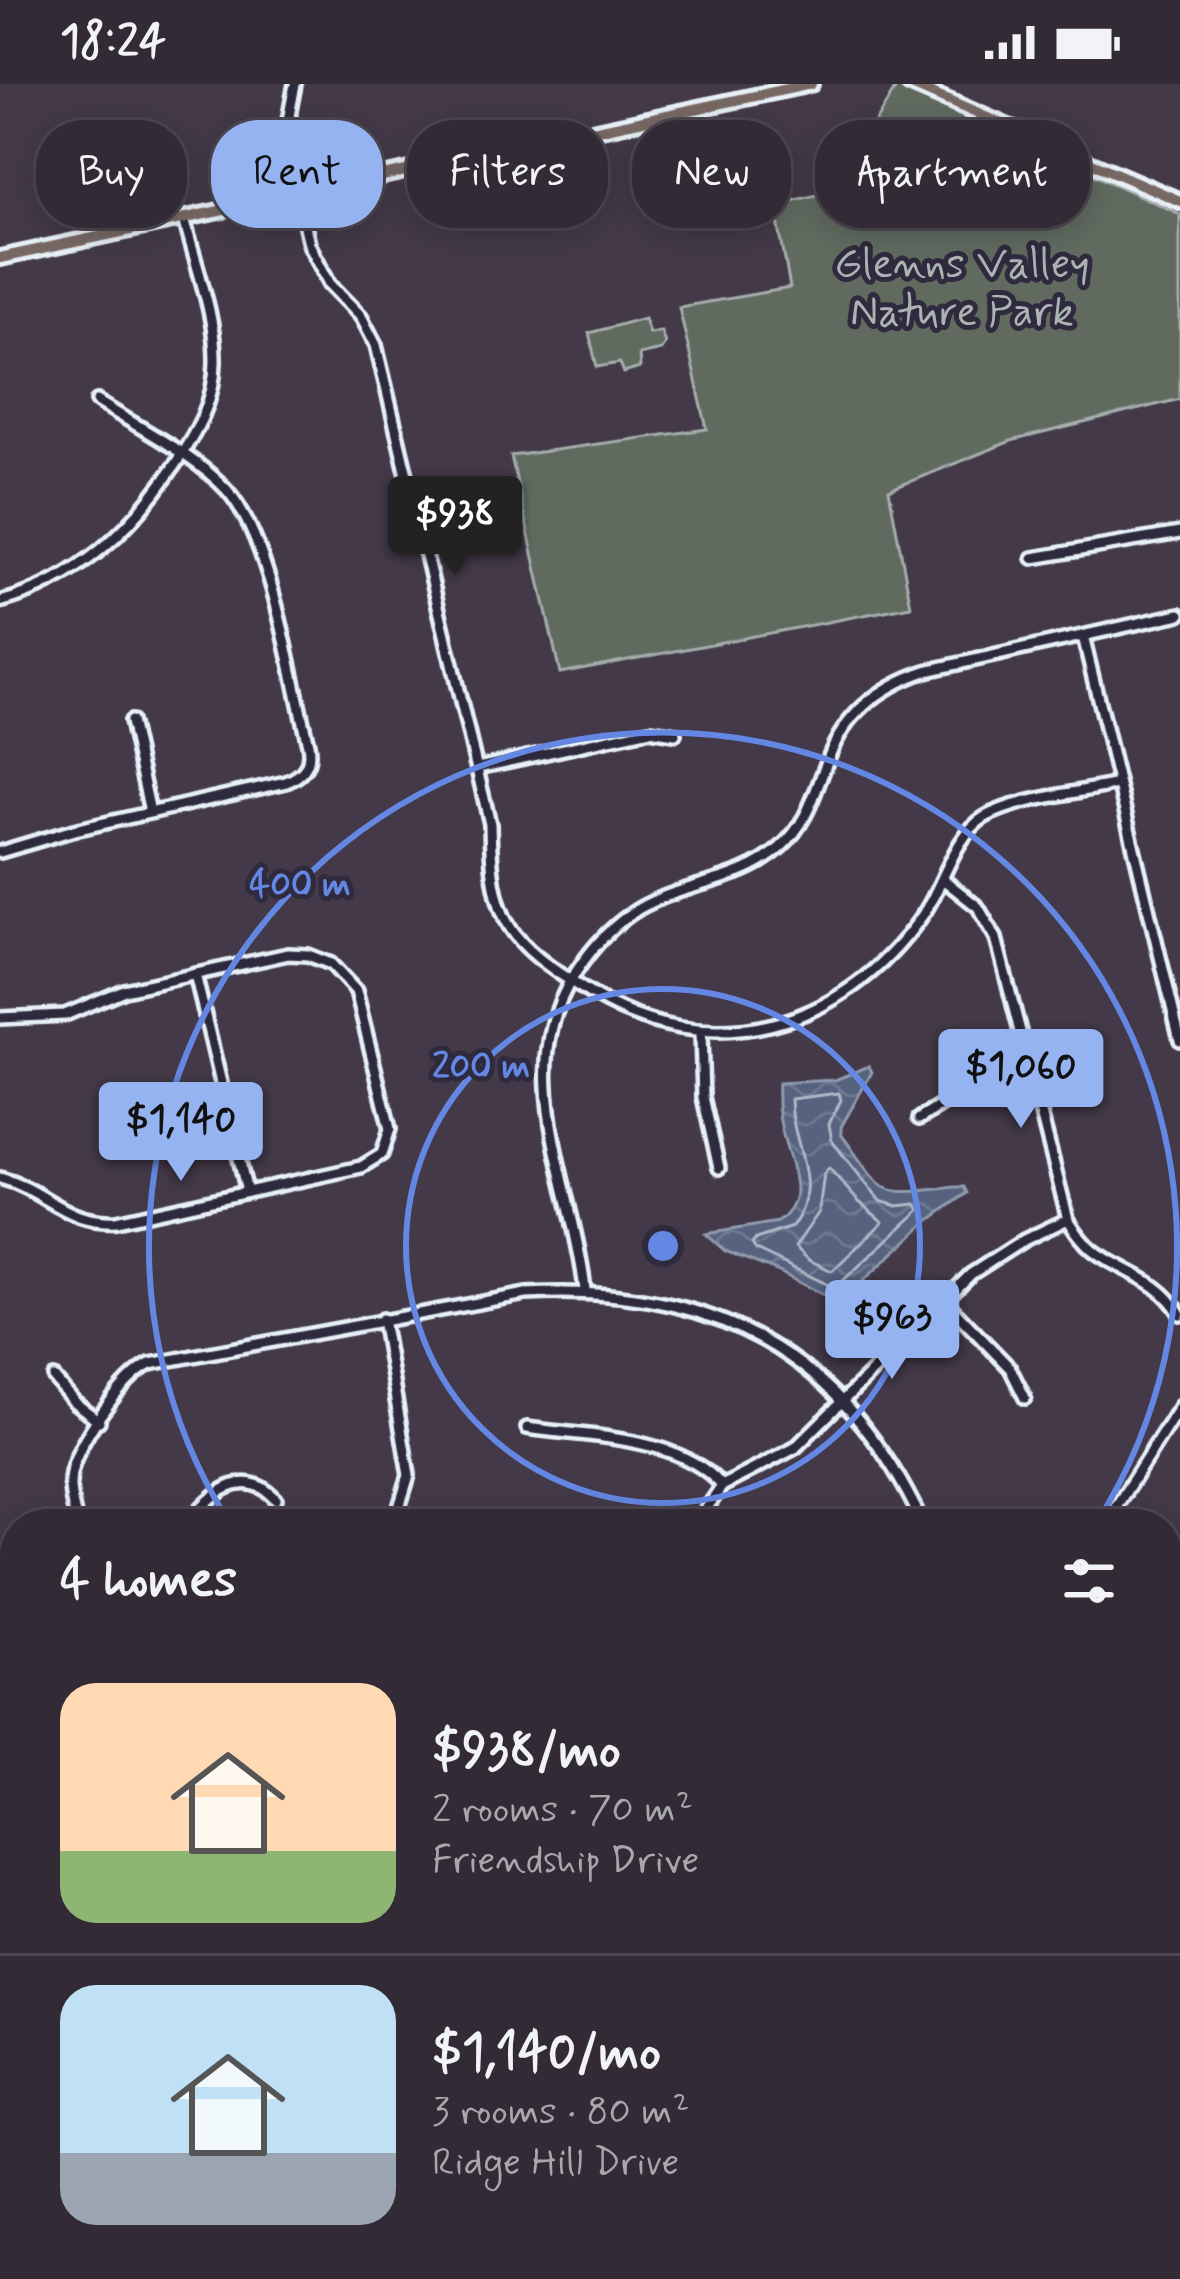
<!DOCTYPE html>
<meta charset="utf-8">
<style>
:root{--surface:#322b36;--page:#3d3742;--text:#f1f3f6;--muted:#a8a7ad;--line:#4d4751;--accent:#95b2f1}
body{margin:0;font-family:Mynerve,sans-serif;background:var(--page);color:var(--text);height:100vh;display:flex;flex-direction:column;font-size:45px;white-space:nowrap}
*{box-sizing:border-box;margin:0}
p{font-size:39px;color:var(--muted)}
.icon{flex:none;width:66px;height:66px;fill:none;stroke:currentColor;stroke-width:2;stroke-linecap:round;stroke-linejoin:round}
.map{position:relative;flex:1;overflow:hidden}
.panel{position:absolute;left:0px;top:1425px;width:1182px;height:771px;display:flex;flex-direction:column;background:var(--surface);border-radius:48px 48px 0 0;box-shadow:0 6px 30px #0003,0 0 0 3px var(--line)}
.panel>*{flex:none}
.banner{position:absolute;left:36px;top:36px;width:1110px;height:108px;display:flex;gap:24px}
.price{position:absolute;translate:-50% -102px;padding:0 27px;border-radius:12px;background:var(--accent);color:#111;font-size:39px;line-height:78px;filter:drop-shadow(0 3px 6px #0008)}
.price::after{content:'';position:absolute;left:50%;top:72px;width:36px;height:27px;margin-left:-18px;background:inherit;clip-path:polygon(0 0,100% 0,50% 100%)}
.price.active{background:#222;color:#fff}
ul{padding:0;list-style:none}
li{display:flex;align-items:center;gap:36px;height:300px;padding:0 60px}
li+li{border-top:3px solid var(--line)}
li span{display:grid;place-items:center;flex:none;width:336px;height:240px;border-radius:36px;color:#555}
li>.icon{margin-inline-start:auto}
span .icon{width:144px;height:144px;fill:#fffc;stroke-width:1}
li b{font-size:51px}
h2{display:flex;justify-content:space-between;align-items:center;height:144px;padding:0 60px;font-size:51px}
.chip{padding:0 42px;border-radius:48px;background:var(--surface);box-shadow:0 6px 30px #0003,0 0 0 3px var(--line);font-size:42px;line-height:108px}
.chip.active{background:var(--accent);color:#111}
.status{display:flex;justify-content:space-between;align-items:center;height:84px;padding:0 60px;background:var(--surface);direction:ltr}
.status svg{height:33px;fill:currentColor}
.map>svg:first-child{display:block}
.forest{fill:url(#forest-firs);stroke:#a4aeac;stroke-width:3}
.park{fill:#606a5f;stroke:#a4aeac;stroke-width:3}
.water{fill:url(#water-waves);stroke:#909baf;stroke-width:3}
.lines{fill:none;stroke-linecap:round;stroke-linejoin:round}
.shore{stroke:#aeb8c7;stroke-width:3}
.minor-casing{stroke:#e8f1f8;stroke-width:18}
.major-casing{stroke:#e8f1f8;stroke-width:20}
.minor{stroke:#2f2a3d;stroke-width:9}
.major{stroke:#776864;stroke-width:10}
.rail-casing{stroke:#e8f1f8;stroke-width:8}
.rail{stroke:#2f2a3d;stroke-width:3;stroke-dasharray:9;stroke-linecap:butt}
.ring{fill:none;stroke:#6487e3;stroke-width:6}
.labels{text-anchor:middle;dominant-baseline:central;stroke-width:10;stroke-linejoin:round;paint-order:stroke}
.park-label{font-size:42px;fill:#abb4b3;stroke:#2f2a3d}
.centre{fill:#6487e3;stroke:#2f2a3d;stroke-width:6}
.ring-label{font-size:36px;text-anchor:middle;font-weight:bold;fill:#6487e3;stroke:#2f2a3d;stroke-width:10;stroke-linejoin:round;paint-order:stroke}
</style>
<div class="status"><b>18:24</b><svg viewBox="0 0 49 12"><path d="M0 12V9h3v3zM5 12V6h3v6zM10 12V3h3v9zM15 12V0h3v12zM26 1h20v11H26zM47 4h2v5h-2z"/></svg></div>
<div class="map">
<svg width="1180" height="2195" viewBox="0 0 1180 2195">
<defs>
<pattern id="forest-firs" width="22" height="20" patternUnits="userSpaceOnUse" patternTransform="scale(3)"><rect width="22" height="20" fill="#606a5f"/><path d="M5 1l3.5 6h-7zM16 11l3.5 6h-7z" fill="#778077"/></pattern>
<pattern id="water-waves" width="16" height="10" patternUnits="userSpaceOnUse" patternTransform="scale(3)"><rect width="16" height="10" fill="#56627e"/><path d="M0 5q4-4 8 0t8 0" fill="none" stroke="#6e7991"/></pattern>
</defs>
<rect width="100%" height="100%" fill="#433948"/>
<filter id="ink" filterUnits="userSpaceOnUse"><feTurbulence type="fractalNoise" baseFrequency=".00833" numOctaves="2"/><feDisplacementMap in="SourceGraphic" scale="24" xChannelSelector="R" yChannelSelector="G"/><feConvolveMatrix kernelMatrix="1 2 1 2 8 2 1 2 1" color-interpolation-filters="sRGB"/></filter>
<g filter="url(#ink)">
<path class="forest" d="M1167,1756L1180,1769V1891H1167Z"/>
<g class="park">
<path d="M897,2L1180,130V315L1011,357L889,406L911,522L560,589L511,372L707,345L679,223L790,204L775,121L834,107Z"/>
<path d="M644,234L649,249L661,247L665,259L661,266L639,271L640,284L624,289L620,279L597,283L589,249Z"/>
</g>
<path class="water" d="M869,982L872,988L841,1043V1050C888,1114 875,1112 955,1103H964L967,1109L926,1139L848,1211L833,1216L777,1187L725,1167L706,1150L778,1138C809,1116 792,1086 785,1058C779,1039 777,1018 778,999L835,996Z"/>
<g class="lines">
<g class="shore">
<path d="M839,1009L841,1016L829,1040L832,1057L880,1117L897,1122L916,1120L920,1126L835,1204L756,1166L752,1160L756,1155L792,1143C825,1099 791,1063 791,1015Z"/>
<path d="M829,1084L858,1117L883,1138L832,1187L809,1176L795,1163L819,1128L824,1089Z"/>
</g>
<g class="minor-casing">
<g id="minor">
<path d="M295,0L285,53L309,160L330,200L361,232L376,261L490,740C492,838 506,857 588,908C708,983 842,946 922,832C943,803 954,751 985,733C1019,714 1079,709 1118,700"/>
<path d="M290,34L310,108"/>
<path d="M1033,474L1180,449"/>
<path d="M0,518C78,497 133,445 176,379C196,348 215,317 215,278C216,232 195,180 184,134"/>
<path d="M1083,552L1180,956"/>
<path d="M130,637L150,728"/>
<path d="M478,684L650,646L675,650"/>
<path d="M0,768L74,746L286,698C304,691 312,680 308,660C291,592 272,457 227,406C196,372 137,343 97,317"/>
<path d="M944,796L978,823L996,854L1068,1135C1075,1146 1082,1157 1093,1166C1123,1189 1159,1194 1180,1230"/>
<path d="M195,890L247,1108"/>
<path d="M0,934L65,931L124,906L288,870L308,871L331,880L356,907L390,1045L382,1070L361,1083L116,1137C64,1140 47,1106 0,1094"/>
<path d="M701,950L703,1013L719,1084"/>
<path d="M919,1035L986,994L1028,980"/>
<path d="M585,1206C574,1101 510,986 576,888C593,862 613,840 640,824C686,798 742,799 781,763C808,739 815,707 828,675C845,630 881,602 926,587L1180,530"/>
<path d="M944,1216L1010,1284L1025,1314"/>
<path d="M382,1235L409,1391L394,1440"/>
<path d="M54,1294L74,1318L99,1337"/>
<path d="M527,1344C588,1353 681,1352 722,1402"/>
<path d="M77,1440C73,1421 66,1401 73,1382C83,1351 122,1295 150,1280L526,1210C711,1199 844,1269 923,1440"/>
<path d="M187,1440C210,1411 243,1380 276,1415"/>
<path d="M696,1440L722,1402L795,1364L971,1190L1024,1156L1068,1135"/>
<path d="M1105,1440L1180,1322"/>
<path d="M1167,1489L1180,1498"/>
<path d="M10,1654L8,1687L15,1718"/>
<path d="M1167,1669L1180,1682"/>
<path d="M0,1860L15,1852"/>
<path d="M1167,1947H1180"/>
<path d="M0,2027L15,2046"/>
<path d="M1167,2060L1180,2057"/>
<path d="M1167,2099L1172,2125L1167,2144"/>
<path d="M1167,2174L1180,2181"/>
<path d="M636,2181L640,2195"/>
<path d="M0,2192L34,2194L99,2181"/>
<path d="M558,2195L622,2181"/>
<path d="M988,2195L996,2181"/>
<path d="M1137,2195L1146,2181"/>
</g>
</g>
<g class="major-casing">
<g id="major">
<path d="M909,0L1180,117"/>
<path d="M0,174L811,0"/>
</g>
</g>
<use href="#minor" class="minor"/>
<use href="#major" class="major"/>
<g class="rail-casing">
<g id="rail">
<path d="M1167,2043L1180,2040"/>
<path d="M473,2195L536,2181"/>
</g>
</g>
<use href="#rail" class="rail"/>
</g>
</g>
<g class="ring">
<circle cx="663" cy="1162" r="257"/>
<path d="M229 1438A514 514 0 1 1 1097 1438"/>
</g>
<g class="labels">
<g class="park-label">
<text x="962" y="181">Glenns Valley<tspan x="962" dy="48">Nature Park</tspan></text>
</g>
</g>
<circle cx="663" cy="1162" r="18" class="centre"/>
<g class="ring-label">
<text x="300" y="811">400 m</text>
<text x="481" y="993">200 m</text>
</g>
</svg>
<b class="price active" style="left:455px;top:494px">$938</b>
<b class="price" style="left:1021px;top:1047px">$1,060</b>
<b class="price" style="left:181px;top:1100px">$1,140</b>
<b class="price" style="left:892px;top:1298px">$963</b>
<div class="banner">
<a class="chip">Buy</a>
<a class="chip active">Rent</a>
<a class="chip">Filters</a>
<a class="chip">New</a>
<a class="chip">Apartment</a>
</div>
<section class="panel">
<h2>4 homes<svg class="icon" aria-label="filters" viewBox="0 0 24 24"><path d="M4 7h16M4 17h16"/><circle cx="9" cy="7" r="2"/><circle cx="15" cy="17" r="2"/></svg></h2>
<ul>
<li><span style="background:linear-gradient(#ffd9b3 70%,#8fb573 0)"><svg class="icon" aria-label="home" viewBox="0 0 24 24"><path d="M3 11l9-7 9 7M6 9v11h12V9"/></svg></span><div><b>$938/mo</b><p>2 rooms · 70 m²</p><p>Friendship Drive</p></div></li>
<li><span style="background:linear-gradient(#bfe0f5 70%,#9aa5b1 0)"><svg class="icon" aria-label="home" viewBox="0 0 24 24"><path d="M3 11l9-7 9 7M6 9v11h12V9"/></svg></span><div><b>$1,140/mo</b><p>3 rooms · 80 m²</p><p>Ridge Hill Drive</p></div></li>
</ul>
</section>
</div>
